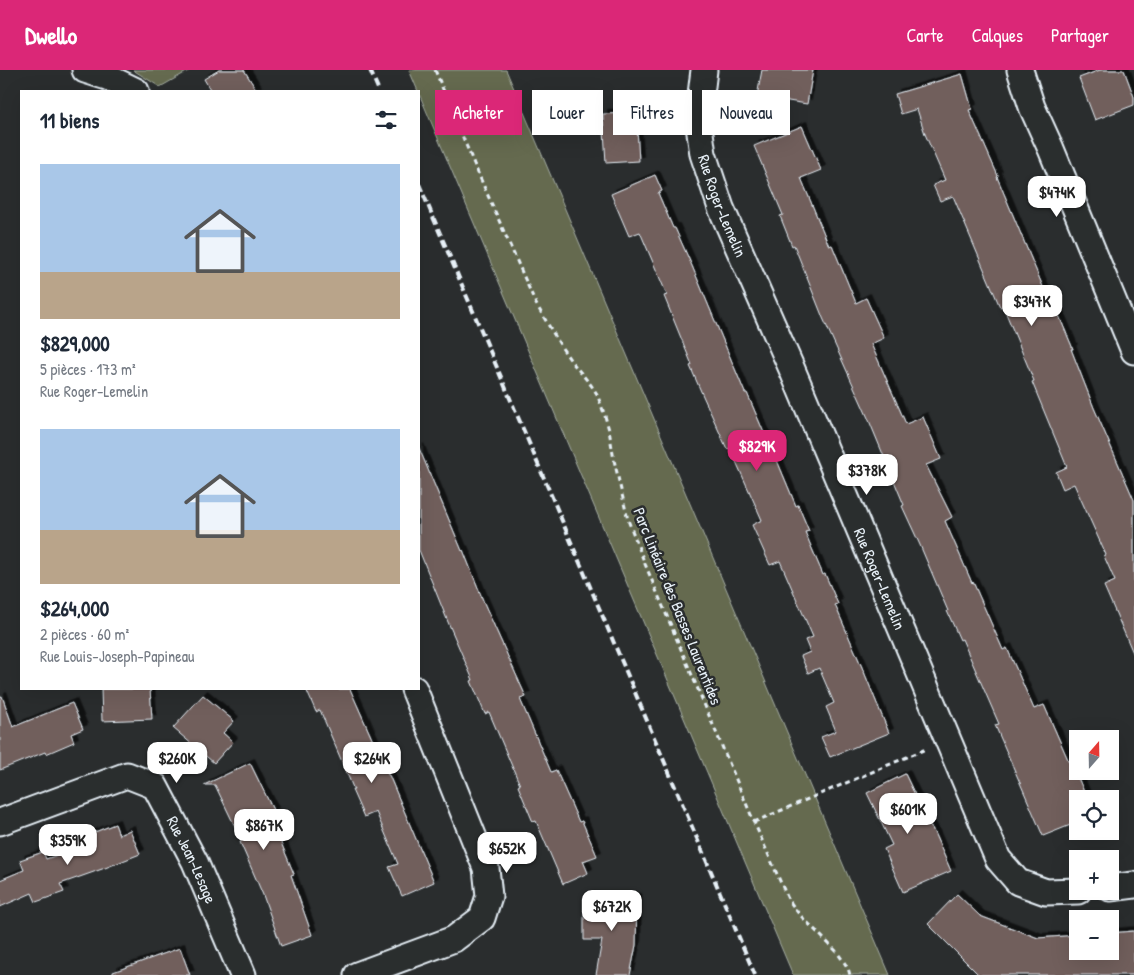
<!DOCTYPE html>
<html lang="fr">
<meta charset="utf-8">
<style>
:root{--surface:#fff;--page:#f2f2f3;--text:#1f2937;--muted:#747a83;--accent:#db2777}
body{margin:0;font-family:"Patrick Hand",sans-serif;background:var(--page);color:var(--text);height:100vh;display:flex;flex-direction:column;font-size:19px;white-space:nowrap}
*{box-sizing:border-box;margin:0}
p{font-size:16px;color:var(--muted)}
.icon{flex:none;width:28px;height:28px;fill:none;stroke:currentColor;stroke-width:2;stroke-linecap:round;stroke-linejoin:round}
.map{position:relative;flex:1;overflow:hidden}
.panel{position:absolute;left:20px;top:20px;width:400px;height:600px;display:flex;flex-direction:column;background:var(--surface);border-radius:0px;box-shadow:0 5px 20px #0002}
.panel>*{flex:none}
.banner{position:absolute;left:435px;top:20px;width:475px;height:45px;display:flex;gap:10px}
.needle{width:32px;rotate:20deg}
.fabs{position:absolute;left:1069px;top:660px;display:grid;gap:10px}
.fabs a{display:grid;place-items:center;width:50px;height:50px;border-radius:0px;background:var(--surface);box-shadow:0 5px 20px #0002;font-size:25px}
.price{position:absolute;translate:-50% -42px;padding:0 11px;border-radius:10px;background:#fff;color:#222;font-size:16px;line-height:32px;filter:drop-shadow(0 1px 2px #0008)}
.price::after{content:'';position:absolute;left:50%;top:30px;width:15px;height:11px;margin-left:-8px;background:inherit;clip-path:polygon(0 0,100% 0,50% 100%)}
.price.on{background:var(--accent);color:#fff}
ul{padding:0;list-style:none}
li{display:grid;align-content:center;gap:10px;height:265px;padding:0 20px}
li span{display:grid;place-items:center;height:155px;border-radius:0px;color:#555}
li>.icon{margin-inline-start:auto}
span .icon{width:90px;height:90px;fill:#fffc;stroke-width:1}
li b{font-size:21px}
h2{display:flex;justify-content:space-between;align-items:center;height:60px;padding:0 20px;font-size:21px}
.chip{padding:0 18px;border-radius:0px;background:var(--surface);box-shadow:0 5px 20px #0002;font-size:18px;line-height:45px}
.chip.on{background:var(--accent);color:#fff}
header{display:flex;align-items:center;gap:30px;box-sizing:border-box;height:70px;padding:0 25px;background:var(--accent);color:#fff}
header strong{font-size:24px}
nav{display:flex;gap:28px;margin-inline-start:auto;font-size:18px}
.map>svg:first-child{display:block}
.green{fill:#656b50;stroke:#a6aea4}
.building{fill:#715e5c;stroke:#e8f1f8;filter:url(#shadow)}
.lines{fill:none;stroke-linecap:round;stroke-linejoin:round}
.minor-casing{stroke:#e8f1f8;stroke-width:29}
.path{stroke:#e8f1f8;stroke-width:3;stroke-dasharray:5 4;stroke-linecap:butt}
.minor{stroke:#2a2d2e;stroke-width:25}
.rail{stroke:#e8f1f8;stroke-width:4;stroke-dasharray:8 4;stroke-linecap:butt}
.labels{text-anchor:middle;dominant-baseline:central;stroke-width:5;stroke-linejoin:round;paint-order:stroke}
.street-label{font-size:16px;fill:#e8f1f8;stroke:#2a2d2e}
</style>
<header>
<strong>Dwello</strong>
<nav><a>Carte</a><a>Calques</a><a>Partager</a></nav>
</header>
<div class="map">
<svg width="1134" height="905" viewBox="0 0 1134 905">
<defs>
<filter id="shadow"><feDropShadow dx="4.5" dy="-4.5" stdDeviation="0" flood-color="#0009"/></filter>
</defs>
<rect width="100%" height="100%" fill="#2a2d2e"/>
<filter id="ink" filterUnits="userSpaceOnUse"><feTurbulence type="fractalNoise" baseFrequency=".02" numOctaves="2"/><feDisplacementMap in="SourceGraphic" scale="10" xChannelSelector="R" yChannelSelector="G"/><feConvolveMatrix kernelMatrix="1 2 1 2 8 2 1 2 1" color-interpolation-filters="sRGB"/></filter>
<g filter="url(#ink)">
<g class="green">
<path d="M133,0H190L160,17Z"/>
<path d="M409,0H506L890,905H793Z"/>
</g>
<g class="building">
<path d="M219,0H244L257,21H211L204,9Z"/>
<path d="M762,0H813L807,34L757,26Z"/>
<path d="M1100,0H1124L1134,27V35L1095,50L1079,8Z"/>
<path d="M962,4L972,39L969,40L998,106L997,107L1051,236L1054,234L1073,279H1071L1094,338L1134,430V585L1104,516L1115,511L1104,486L1106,485L1074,414L1063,419L1056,402L1067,397L1032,312L1034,311L1003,236L1000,237L953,126L940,131L933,115L945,110L925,64L917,39L901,44L895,24Z"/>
<path d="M636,43L639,91L606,93L603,44Z"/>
<path d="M802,56L821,100L801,108L829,176L832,175L856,233L866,228L884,268L871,274L906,354L923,347L941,389L926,395L952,447L945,451L972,513L973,512L1003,580L1007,578L1034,639L1044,635L1069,692L1071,691L1087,729H1078V752L1043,766L995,655L999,654L962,569L960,570L947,541H948L920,475L902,436L904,435L868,348L823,248L794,175L792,176L780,146L783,145L754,76Z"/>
<path d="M655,105L662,121L658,123L673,158H675L692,196L745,323H747L770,377L771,376L796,436L798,435L809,461L805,462L823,505L825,504L838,534L835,535L864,602L889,663L830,687L821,667L836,661L826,637L834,633L819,598L808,603L801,586L810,582L805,570L813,567L780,491L770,495L752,455L762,450L730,378L727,379L703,326L690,296L692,295L664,226L667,225L640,162L629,166L611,124Z"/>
<path d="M419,378L462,481L463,480L484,533L526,627L520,629L551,702L556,700L579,752L582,751L597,786L583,791L588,803L563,814L536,751L533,752L518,716L520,715L489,642L485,644L471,611L473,610L448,552L419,480Z"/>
<path d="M101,619H150L152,649L102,651Z"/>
<path d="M306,619H350L388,705H389L434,812L402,826L389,797L398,794L376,742L364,747L352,720H354L320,640L316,642Z"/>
<path d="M203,625L234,651L223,663L233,672L214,693L173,658Z"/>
<path d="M2,626L13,657L72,633L83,659L71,664L74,672L46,684L45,682L0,700V627Z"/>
<path d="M250,693L274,742L269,744L294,804L291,805L312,865L281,876L263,825L240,772L242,771L215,715H204Z"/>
<path d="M905,704L931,758H932L951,801L903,822L884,779L892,775L867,723Z"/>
<path d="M115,754L119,765L130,760L140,784L105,798L60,814L64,822L36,832L32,823L0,837V810L24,800L20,790L43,782L46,789L89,774L85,766Z"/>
<path d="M957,824L980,846L1038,868L1078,865V881H1110V863L1134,861V905H979L928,854Z"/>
<path d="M584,827L637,828L636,875L630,905H596L602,870H584Z"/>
<path d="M180,878L190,905H113V902Z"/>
</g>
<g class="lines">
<g class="minor-casing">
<g id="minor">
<path d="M85,0L107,7L136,21"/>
<path id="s1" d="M704,0L698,49L703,84L721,138L791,297L998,789L1018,812L1046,822L1078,821"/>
<path d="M1020,0L1032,37L1051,79L1134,281"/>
<path id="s2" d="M0,752L127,705L155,716L195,792L243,905"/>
<path d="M1110,818L1134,815"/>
<path d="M357,905L454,869L482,848L489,826L486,798L414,619"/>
</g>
</g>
<g class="path">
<path d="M435,0L474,94L536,234L562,278L571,291L591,315L597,324L605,346L609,360L614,390L628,450L645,494L754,752L788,829L799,844L837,882L848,898L850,905"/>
<path d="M754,752L926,679"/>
</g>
<use href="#minor" class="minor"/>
<g class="rail">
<path d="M370,0L379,21"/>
<path d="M419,114L755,905"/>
</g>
</g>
</g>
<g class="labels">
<g class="street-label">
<text stroke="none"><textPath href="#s1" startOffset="140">Rue Roger-Lemelin</textPath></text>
<text stroke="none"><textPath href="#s1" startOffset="545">Rue Roger-Lemelin</textPath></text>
<text transform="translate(678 536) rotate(68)">Parc Linéaire des Basses Laurentides</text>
<text stroke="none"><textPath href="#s2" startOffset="248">Rue Jean-Lesage</textPath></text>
</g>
</g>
</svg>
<div class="fabs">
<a><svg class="needle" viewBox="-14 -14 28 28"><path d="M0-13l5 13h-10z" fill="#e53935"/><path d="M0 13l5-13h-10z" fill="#747a83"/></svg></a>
<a><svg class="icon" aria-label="locate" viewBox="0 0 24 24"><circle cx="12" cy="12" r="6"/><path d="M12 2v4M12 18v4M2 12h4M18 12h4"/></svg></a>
<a>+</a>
<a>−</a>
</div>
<b class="price" style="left:1057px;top:148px">$474K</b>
<b class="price" style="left:1032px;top:257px">$347K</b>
<b class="price on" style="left:757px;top:402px">$829K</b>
<b class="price" style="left:867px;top:426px">$378K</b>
<b class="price" style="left:177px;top:714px">$260K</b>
<b class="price" style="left:372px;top:714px">$264K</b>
<b class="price" style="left:908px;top:765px">$601K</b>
<b class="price" style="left:264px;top:781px">$867K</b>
<b class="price" style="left:68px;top:796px">$359K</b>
<b class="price" style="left:507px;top:804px">$652K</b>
<b class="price" style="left:612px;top:862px">$672K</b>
<div class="banner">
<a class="chip on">Acheter</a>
<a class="chip">Louer</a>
<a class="chip">Filtres</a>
<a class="chip">Nouveau</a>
</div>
<section class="panel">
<h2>11 biens<svg class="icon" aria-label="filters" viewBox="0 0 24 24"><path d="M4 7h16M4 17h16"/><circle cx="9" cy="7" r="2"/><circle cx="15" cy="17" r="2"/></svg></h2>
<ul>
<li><span style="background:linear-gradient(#a9c7e8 70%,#b9a48a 0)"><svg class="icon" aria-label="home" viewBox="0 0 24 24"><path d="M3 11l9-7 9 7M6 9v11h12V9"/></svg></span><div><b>$829,000</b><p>5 pièces · 173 m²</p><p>Rue Roger-Lemelin</p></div></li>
<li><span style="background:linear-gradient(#a9c7e8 65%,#b9a48a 0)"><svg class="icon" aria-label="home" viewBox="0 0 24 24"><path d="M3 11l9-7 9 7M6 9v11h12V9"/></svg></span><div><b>$264,000</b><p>2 pièces · 60 m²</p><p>Rue Louis-Joseph-Papineau</p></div></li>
</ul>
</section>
</div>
